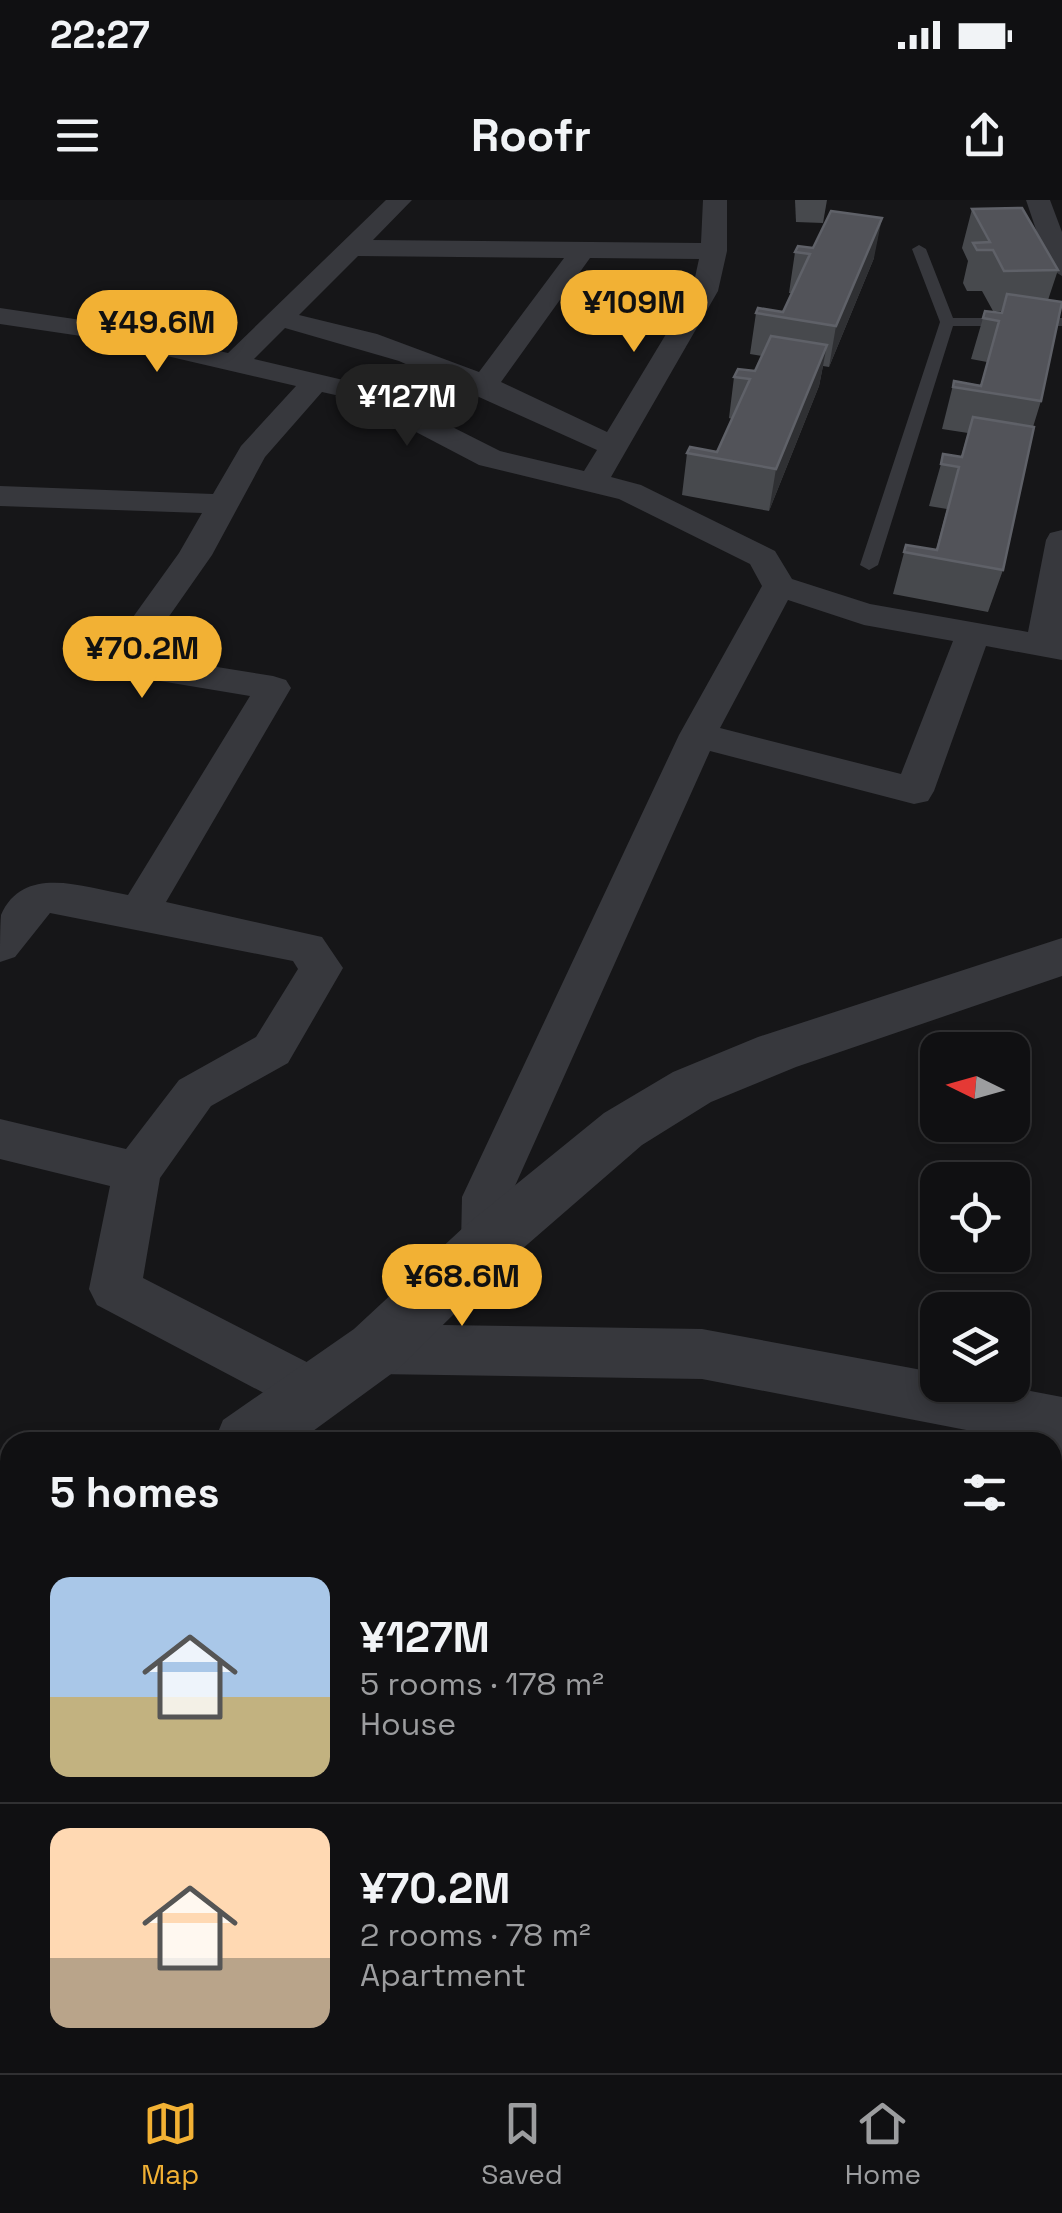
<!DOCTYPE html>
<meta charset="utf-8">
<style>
:root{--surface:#101012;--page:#19191b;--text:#f1f3f6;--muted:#9c9d9f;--line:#303032;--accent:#f2b134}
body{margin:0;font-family:"Space Grotesk",sans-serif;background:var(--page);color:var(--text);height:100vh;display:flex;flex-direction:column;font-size:38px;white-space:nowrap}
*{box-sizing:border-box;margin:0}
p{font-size:32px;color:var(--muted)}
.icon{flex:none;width:55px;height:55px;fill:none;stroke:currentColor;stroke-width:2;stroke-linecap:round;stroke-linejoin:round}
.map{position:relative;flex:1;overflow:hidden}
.panel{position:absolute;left:0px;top:1232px;width:1062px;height:642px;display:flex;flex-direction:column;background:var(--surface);border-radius:30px 30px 0 0;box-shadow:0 5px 15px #0003,0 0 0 2px var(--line)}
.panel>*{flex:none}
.needle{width:65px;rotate:275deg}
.fabs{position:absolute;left:920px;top:832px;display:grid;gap:20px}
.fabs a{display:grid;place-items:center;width:110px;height:110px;border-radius:20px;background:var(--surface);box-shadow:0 5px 15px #0003,0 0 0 2px var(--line);font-size:50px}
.price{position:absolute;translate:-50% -85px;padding:0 22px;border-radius:35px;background:var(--accent);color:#111;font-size:32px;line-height:65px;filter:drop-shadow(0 2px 5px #0008)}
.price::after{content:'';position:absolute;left:50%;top:60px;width:30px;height:22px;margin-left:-15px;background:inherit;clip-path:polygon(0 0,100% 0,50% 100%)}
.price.current{background:#222;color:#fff}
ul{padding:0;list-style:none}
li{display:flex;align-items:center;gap:30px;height:250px;padding:0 50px}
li+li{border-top:2px solid var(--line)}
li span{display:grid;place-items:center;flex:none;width:280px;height:200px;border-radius:20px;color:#555}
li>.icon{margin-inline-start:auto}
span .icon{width:120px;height:120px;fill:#fffc;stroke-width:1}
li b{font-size:42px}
h2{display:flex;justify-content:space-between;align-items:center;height:120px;padding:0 50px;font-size:42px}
.status{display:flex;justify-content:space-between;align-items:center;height:70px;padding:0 50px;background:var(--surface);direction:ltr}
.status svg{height:28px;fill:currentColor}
header{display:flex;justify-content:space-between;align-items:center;height:130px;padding:0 50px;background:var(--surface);font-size:45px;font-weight:700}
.menu{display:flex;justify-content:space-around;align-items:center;height:140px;border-top:2px solid var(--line);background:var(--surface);font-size:28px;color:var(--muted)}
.menu a{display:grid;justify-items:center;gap:5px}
.menu .current{color:var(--accent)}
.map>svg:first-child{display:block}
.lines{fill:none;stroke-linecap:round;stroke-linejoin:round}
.service{fill:#37383d;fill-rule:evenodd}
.minor{fill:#37383d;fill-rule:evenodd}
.tertiary{fill:#37383d;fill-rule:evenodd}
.wall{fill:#47494d}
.shaded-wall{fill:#2f3033}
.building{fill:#525359;stroke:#5f6168;stroke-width:2.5}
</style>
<div class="status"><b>22:27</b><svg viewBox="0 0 49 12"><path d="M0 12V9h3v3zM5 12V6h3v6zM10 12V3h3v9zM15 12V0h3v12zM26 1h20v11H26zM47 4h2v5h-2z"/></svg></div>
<header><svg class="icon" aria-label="menu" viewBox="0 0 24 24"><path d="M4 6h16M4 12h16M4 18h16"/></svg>Roofr<svg class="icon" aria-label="share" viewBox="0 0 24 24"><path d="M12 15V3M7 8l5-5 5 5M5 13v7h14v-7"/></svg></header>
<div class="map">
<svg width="1062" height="1873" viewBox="0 0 1062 1873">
<rect width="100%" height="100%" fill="#161618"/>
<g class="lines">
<path class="service" d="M919,45L926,49L953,118H1062V126H953L878,365L869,370L860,365L940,122L912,49Z"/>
<g class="minor">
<path d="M386,0H412L373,40L701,43L703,0H727V51L718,91L611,277L641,285L775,351L792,379L870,404L1028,432L1046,340L1050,333L1062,330V460L986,446L934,591L928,601L914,604L710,551L510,997L511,1044L504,1060L486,1066L468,1060L461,1044L462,997L679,535L762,386L750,364L619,299L479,265L353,199L322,192L265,257L212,355L142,455L273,476L286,480L291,488L166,702L322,737L343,768L288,863L211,906L160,978L143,1078L332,1175L340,1193L332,1211L313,1219L97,1105L89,1089L110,986L0,959V919L126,949L179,880L256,837L298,769L293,761L50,713L15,757L0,762C0,749 0,727 1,715C24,663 85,688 128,695L250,496L118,474L105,471L100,463L179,353L202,313L0,306V286L213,294L241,246L296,186L81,136L0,124V108L81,120L228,153ZM358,56L564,58L479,172L377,134L299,115ZM590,58L699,59L692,91L607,232L501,182ZM285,128L399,161L597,250L584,271L500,251L373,187L254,159ZM788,400L864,425L953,441L901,574L720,528Z"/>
<path d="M1026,0H1050L1062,32V76L1049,68Z"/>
<path d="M376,1124L702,1129L938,1173V1185H999L1062,1197V1331L1052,1335V1242H1028L702,1179L376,1174L357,1166L350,1149L357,1132Z"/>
<path d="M0,1600L10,1604V1668L0,1664Z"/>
<path d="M578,1865H666L669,1873H581Z"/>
<path d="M935,1865H1005L1004,1873H934Z"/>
</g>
<g class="tertiary">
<path d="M1062,738V776L796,867L711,902L642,945L507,1062L398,1169L298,1242H214L223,1220L354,1129L465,1026L604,913L673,872L758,837Z"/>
<path d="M10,1382V1454L0,1458V1386Z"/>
</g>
</g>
<g class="wall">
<path d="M795,0H827L823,23L796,22Z"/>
<path d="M972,9L1058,70L1048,100L1041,201L1033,227L1003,370L988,412L893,394L906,345L936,350L947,309L929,306L941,264L961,257L968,233L942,229L954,181L981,185L987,162L971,159L983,118L1001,113L1002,111H993L982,91H967L963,83L968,61L962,48Z"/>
<path d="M795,52L874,58L829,167L823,166L819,186L769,311L682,295L687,253L717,252L732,219L729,218L734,177L755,171L762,156L750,154L756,113L783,112L792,93H789Z"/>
</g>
<g class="shaded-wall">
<path d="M882,18L874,58L829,167L836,126Z"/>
<path d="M827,145L819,186L769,311L776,269Z"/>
</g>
<g class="building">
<path d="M1022,8L1058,70L1004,71L993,50H977L973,43L990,42L972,9Z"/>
<path d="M831,11L882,18L836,126L756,113L758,108L783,112L810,54L795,52L798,46L813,48Z"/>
<path d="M1007,94L1062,102L1041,201L953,187L954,181L981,186L999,121L983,118L985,111L1002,113Z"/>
<path d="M771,136L827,145L776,269L687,253L690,247L717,252L750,179L734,177L738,169L755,171Z"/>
<path d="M973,217L1034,227L1003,370L904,352L906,345L937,350L959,267L941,264L943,254L962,257Z"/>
</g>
</svg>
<div class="fabs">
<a><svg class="needle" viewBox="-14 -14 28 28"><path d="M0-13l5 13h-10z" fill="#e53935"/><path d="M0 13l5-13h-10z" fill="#9c9d9f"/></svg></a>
<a><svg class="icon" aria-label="locate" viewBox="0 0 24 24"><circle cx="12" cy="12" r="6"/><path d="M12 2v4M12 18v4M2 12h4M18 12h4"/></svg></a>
<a><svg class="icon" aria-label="layers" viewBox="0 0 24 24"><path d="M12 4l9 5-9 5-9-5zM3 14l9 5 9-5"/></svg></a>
</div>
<b class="price" style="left:634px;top:155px">¥109M</b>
<b class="price" style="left:157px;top:175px">¥49.6M</b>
<b class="price current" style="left:407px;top:249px">¥127M</b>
<b class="price" style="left:142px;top:501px">¥70.2M</b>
<b class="price" style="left:462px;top:1129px">¥68.6M</b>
<section class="panel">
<h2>5 homes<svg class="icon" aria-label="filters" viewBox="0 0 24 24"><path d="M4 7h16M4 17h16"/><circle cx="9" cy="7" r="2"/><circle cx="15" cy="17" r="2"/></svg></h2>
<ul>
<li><span style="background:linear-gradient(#a9c7e8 60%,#c2b280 0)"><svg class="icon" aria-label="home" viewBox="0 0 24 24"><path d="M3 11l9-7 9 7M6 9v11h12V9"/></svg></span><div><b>¥127M</b><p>5 rooms · 178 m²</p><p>House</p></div></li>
<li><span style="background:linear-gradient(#ffd9b3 65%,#b9a48a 0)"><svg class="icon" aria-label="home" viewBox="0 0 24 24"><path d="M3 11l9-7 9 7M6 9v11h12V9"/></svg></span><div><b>¥70.2M</b><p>2 rooms · 78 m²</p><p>Apartment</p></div></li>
</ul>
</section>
</div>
<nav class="menu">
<a class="current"><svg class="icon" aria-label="map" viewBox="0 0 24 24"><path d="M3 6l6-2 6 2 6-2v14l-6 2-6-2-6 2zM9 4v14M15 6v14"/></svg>Map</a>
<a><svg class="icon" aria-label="saved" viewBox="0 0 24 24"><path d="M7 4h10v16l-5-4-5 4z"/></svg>Saved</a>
<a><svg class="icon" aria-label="home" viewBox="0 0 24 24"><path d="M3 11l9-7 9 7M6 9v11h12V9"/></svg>Home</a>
</nav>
